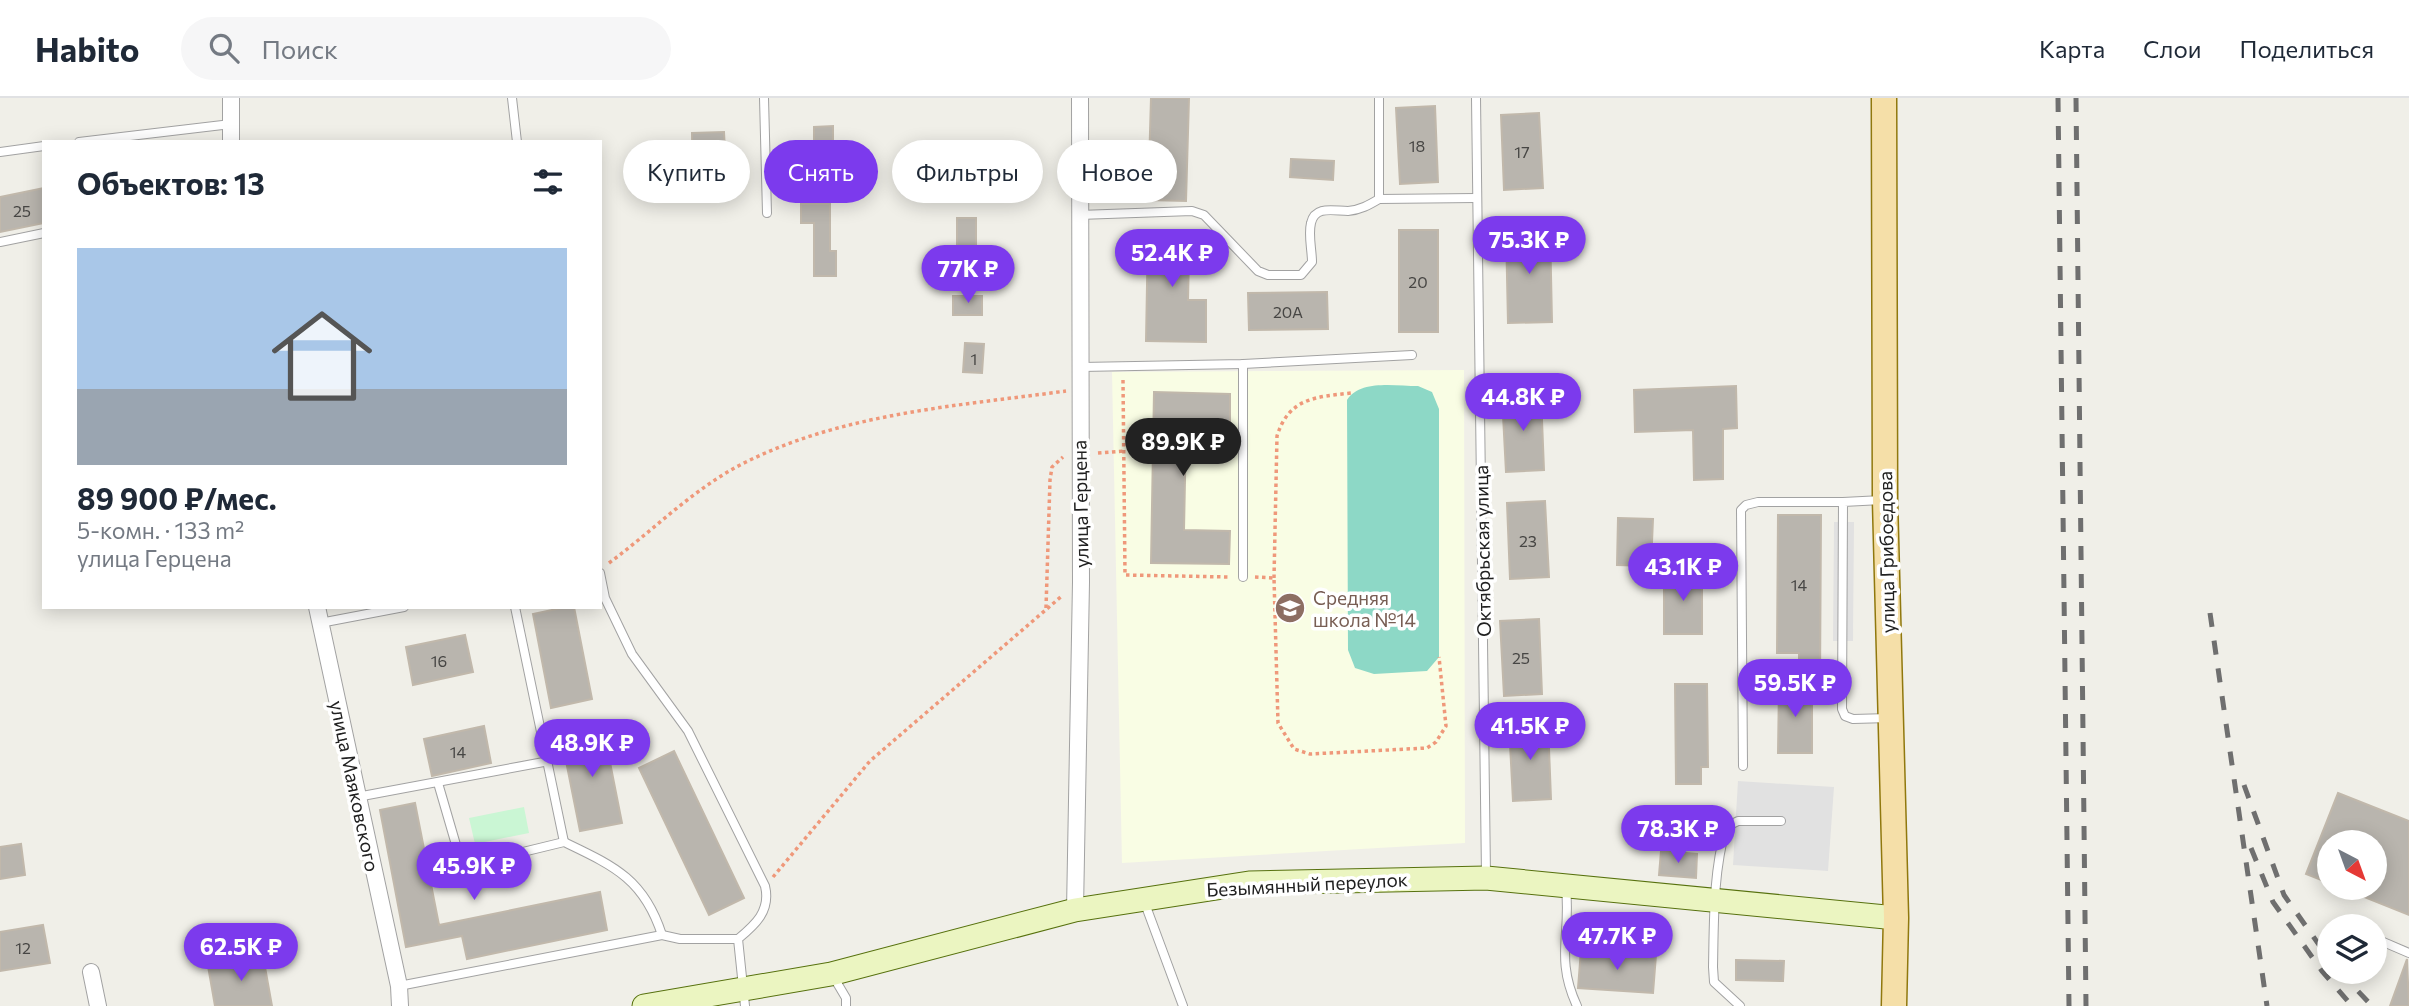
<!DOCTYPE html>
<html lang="ru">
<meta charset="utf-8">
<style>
:root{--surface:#fff;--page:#f6f6f7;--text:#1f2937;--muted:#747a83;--line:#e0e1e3;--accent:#7c3aed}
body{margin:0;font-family:Commissioner,sans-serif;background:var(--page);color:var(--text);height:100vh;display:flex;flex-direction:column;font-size:26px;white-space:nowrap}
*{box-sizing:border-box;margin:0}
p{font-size:23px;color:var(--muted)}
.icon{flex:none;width:38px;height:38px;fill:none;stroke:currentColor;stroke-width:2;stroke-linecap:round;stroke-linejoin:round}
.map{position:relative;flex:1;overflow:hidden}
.drawer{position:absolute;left:42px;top:42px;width:560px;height:469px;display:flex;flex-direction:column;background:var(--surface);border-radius:0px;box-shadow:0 4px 18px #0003}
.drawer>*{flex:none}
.hud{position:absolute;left:623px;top:42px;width:665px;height:63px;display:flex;gap:14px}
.needle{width:46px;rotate:139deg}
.buttons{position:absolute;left:2317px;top:732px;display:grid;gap:14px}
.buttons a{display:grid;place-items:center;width:70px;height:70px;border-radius:50%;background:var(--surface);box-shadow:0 4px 18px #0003;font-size:35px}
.price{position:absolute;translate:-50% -60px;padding:0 16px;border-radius:24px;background:var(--accent);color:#fff;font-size:23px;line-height:46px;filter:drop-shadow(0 2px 4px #0008)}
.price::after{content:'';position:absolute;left:50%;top:42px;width:21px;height:16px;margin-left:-10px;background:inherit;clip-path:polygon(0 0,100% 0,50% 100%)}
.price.active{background:#222;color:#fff}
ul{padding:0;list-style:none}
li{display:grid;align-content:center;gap:14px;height:371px;padding:0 35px}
li span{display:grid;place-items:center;height:217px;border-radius:0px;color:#555}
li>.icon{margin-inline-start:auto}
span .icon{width:126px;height:126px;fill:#fffc;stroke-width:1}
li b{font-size:30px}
h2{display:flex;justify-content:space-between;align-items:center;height:84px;padding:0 35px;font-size:30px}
.chip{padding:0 24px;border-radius:32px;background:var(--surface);box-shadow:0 4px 18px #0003;font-size:24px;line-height:63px}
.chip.active{background:var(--accent);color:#fff}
header{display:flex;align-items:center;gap:42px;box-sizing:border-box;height:98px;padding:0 35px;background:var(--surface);border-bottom:2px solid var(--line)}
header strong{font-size:33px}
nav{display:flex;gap:38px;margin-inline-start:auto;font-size:24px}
.search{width:490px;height:63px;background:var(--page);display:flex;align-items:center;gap:18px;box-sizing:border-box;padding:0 24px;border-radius:38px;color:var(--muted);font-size:26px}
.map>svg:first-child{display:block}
.education{fill:#f9fde4}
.park{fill:#caf6d4}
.pitch{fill:#8dd8c6}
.parking{fill:#e1e1e1}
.building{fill:#b9b5ae;stroke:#c1b8ab;stroke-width:2}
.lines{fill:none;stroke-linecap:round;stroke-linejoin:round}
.lane-casing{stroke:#a2a2a2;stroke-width:10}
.street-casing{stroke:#a2a2a2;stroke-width:18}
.secondary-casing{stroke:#57710e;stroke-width:25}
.primary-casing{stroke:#90780d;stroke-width:27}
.path{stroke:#ef987a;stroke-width:3.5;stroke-dasharray:3.5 3.5;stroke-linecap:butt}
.lane{stroke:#fff;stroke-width:8}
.street{stroke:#fff;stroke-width:16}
.secondary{stroke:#ebf5c1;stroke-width:23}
.primary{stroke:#f5dfa8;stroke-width:24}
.rail{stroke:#6f6f6f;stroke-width:5;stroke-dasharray:14 14;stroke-linecap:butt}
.labels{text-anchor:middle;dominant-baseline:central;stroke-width:7;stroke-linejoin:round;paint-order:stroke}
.number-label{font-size:16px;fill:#474644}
.street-label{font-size:19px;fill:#212121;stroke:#fff}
.education-label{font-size:19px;fill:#785e54;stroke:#fff;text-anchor:start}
</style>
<header>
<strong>Habito</strong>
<div class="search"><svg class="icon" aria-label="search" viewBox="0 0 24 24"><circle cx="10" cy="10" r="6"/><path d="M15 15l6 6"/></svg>Поиск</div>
<nav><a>Карта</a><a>Слои</a><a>Поделиться</a></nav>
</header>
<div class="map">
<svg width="2409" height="908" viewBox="0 0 2409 908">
<rect width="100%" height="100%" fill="#f0efe8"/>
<path class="education" d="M1464,272L1465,745L1122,765L1112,274Z"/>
<path class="park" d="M524,709L529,735L475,746L469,720Z"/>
<path class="pitch" d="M1418,288L1432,294L1439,311V559L1427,573L1374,576L1355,570L1348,552L1347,302C1360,281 1396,288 1418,288Z"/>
<g class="parking">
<path d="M1834,424H1854L1853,543H1833Z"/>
<path d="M1738,683L1834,689L1828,773L1733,767Z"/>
</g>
<g class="building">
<path d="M1151,0H1189L1186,103L1148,102Z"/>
<path d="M1435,8L1438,84L1400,86L1396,10Z"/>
<path d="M1539,15L1543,90L1504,92L1501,17Z"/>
<path d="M833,28V57L814,58V29Z"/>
<path d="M724,34L725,53L711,54L712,98H693L692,35Z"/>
<path d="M954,54H972L973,83H954Z"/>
<path d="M1291,61L1334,63L1333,82L1290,79Z"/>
<path d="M44,90V125L0,134V99Z"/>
<path d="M801,106H830V153H836V178H814V125H801Z"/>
<rect x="957" y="120" width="19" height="29"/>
<path d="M1550,130L1552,224L1508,225L1506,132Z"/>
<path d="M1148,132L1196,133V158H1189L1188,202H1206V244L1146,243Z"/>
<rect x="1399" y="132" width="39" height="102"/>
<path d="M1327,194L1328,231L1249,232L1248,195Z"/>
<rect x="953" y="198" width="29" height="19"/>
<path d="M965,245L984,246L982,275L963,274Z"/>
<path d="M1736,288L1737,330L1723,331V381L1694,382L1693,332L1635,334L1634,292Z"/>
<path d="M1154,294L1230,296V332H1186L1184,432L1230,433L1229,466L1151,465Z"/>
<path d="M1541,297L1544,372L1506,374L1502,298Z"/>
<path d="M1545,403L1549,479L1510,481L1507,405Z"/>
<path d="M1778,417H1821L1820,586H1799V555H1777Z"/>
<path d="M1618,420L1653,421L1651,468L1617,467Z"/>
<rect x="1664" y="473" width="38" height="63"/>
<path d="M566,509H574L592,601L551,610L533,516Z"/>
<path d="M1539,521L1542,596L1504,598L1500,523Z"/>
<path d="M465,537L473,574L413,587L406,549Z"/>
<path d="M1675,586H1707L1708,669H1701V686H1676Z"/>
<path d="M1779,587H1812V655H1778Z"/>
<path d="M1548,625L1551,701L1513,703L1509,627Z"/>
<path d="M484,628L491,665L432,678L424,641Z"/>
<path d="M603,629L622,725L580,733L561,638Z"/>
<path d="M674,653L744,800L709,817L639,670Z"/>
<path d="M2338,695L2409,723V817L2342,790L2375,789V744H2329V785L2306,776Z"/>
<path d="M415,705L439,827L600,794L607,832L467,861L462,838L406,849L380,712Z"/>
<path d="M21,746L25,777L0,781V749Z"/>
<path d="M1661,753L1697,756L1696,780L1659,777Z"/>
<path d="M43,827L50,865L0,873V834Z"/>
<path d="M1581,852L1656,857L1653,895L1578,890Z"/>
<path d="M263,858L272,908H215L208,868Z"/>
<path d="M2407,861L2409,908H2390Z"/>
<path d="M1736,862L1784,863L1783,883L1736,882Z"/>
</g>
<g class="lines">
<g class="lane-casing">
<g id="lane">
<path d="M512,0L517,44"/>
<path d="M764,0L767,115"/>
<path d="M1476,0L1486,777"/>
<path d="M79,44L231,26"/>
<path d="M0,54L44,48"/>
<path d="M1379,101L1476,100"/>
<path d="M1079,117L1192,113L1204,117L1258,173L1268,177H1301L1312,164C1312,152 1308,137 1311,125C1315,107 1334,113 1348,113C1360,112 1369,107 1379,101V0"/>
<path d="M0,144L44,135"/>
<path d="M1243,266V479"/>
<path d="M1081,269L1243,266L1412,257"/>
<path d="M1882,402L1843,404L1842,611L1845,618L1853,621L1889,620"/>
<path d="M600,475L605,500L632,556L688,633L765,788C771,813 755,827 738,841L745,908"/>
<path d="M515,509L564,744"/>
<path d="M320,525L404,509"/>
<path d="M1743,668L1741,412L1746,407L1758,404H1843"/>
<path d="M438,685L461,764L465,768L564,744C614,768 644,781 662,837"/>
<path d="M357,699L549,663"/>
<path d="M1566,790C1571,837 1555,861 1577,908"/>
<path d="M1144,803L1183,908"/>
<path d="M2381,843L2409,855"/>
<path d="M833,878L846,900V908"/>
<path d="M399,888L662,837L680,841H738"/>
<path d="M1740,908L1714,884L1713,869C1714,822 1713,775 1726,729L1738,723H1781"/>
</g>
</g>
<g class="street-casing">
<g id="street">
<path d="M231,0V44"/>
<path d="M317,509L399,888L400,908"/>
<path d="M1075,812L1081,484L1080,0"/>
<path d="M91,874L98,908"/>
</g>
</g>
<g class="secondary-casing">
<path id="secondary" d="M644,908L831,876L1075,812L1249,785L1486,780L1896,820"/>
</g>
<g class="primary-casing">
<path id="primary" d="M1884,0L1885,402L1896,820L1894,908"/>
</g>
<g class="path">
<path d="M1123,282L1125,477L1229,479"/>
<path d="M1098,355L1124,353"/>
<path d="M609,465C654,432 695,389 746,364C845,315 957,308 1066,293"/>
<path d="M1255,479L1274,480L1278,625L1294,651L1310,656L1427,650L1436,644L1446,628L1439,559"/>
<path d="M1274,480L1277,338C1289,300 1315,299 1351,295"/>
<path d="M1046,510L1050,382L1052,369L1063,359"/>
<path d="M773,779L870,663L1063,497"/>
</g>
<use href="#lane" class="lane"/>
<use href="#street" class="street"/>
<use href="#secondary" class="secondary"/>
<use href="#primary" class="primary"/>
<g class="rail">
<path d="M2058,0L2069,908"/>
<path d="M2076,0L2086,908"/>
<path d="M2210,515L2267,908"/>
<path d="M2244,687L2284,797L2329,861"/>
<path d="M2251,750L2273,804L2322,873L2352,908"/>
<path d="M2339,873L2372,908"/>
</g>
</g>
<defs>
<g id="school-disc" transform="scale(1.575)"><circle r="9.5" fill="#8d6e63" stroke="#fff"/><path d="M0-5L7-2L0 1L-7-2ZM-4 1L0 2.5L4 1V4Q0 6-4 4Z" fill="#fff"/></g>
</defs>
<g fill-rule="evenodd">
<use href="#school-disc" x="1290" y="510"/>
</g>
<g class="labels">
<g class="number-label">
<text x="1417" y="47">18</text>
<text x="1522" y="53">17</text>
<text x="22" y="112">25</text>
<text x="1418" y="183">20</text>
<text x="1288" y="213">20А</text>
<text x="974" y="260">1</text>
<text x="1528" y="442">23</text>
<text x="1799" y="486">14</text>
<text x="1521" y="559">25</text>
<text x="439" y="562">16</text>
<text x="458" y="653">14</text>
<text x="23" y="849">12</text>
</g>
<g class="street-label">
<text transform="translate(1080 406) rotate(-91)">улица Герцена</text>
<text transform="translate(1482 453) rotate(-91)">Октябрьская улица</text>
<text transform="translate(1886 454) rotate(-91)">улица Грибоедова</text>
<text transform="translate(355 688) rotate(78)">улица Маяковского</text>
<text transform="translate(1307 786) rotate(-3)">Безымянный переулок</text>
</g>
<g class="education-label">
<text x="1313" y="499">Средняя<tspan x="1313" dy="22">школа №14</tspan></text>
</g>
</g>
</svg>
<div class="buttons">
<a><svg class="needle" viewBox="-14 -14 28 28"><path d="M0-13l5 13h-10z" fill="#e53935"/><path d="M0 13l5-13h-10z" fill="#747a83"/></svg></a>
<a><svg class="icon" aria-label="layers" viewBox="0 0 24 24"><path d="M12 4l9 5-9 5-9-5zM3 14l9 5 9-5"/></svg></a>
</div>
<b class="price" style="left:1529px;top:178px">75.3K ₽</b>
<b class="price" style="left:1172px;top:191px">52.4K ₽</b>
<b class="price" style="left:968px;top:207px">77K ₽</b>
<b class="price" style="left:1523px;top:335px">44.8K ₽</b>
<b class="price active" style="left:1183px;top:380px">89.9K ₽</b>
<b class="price" style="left:1683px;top:505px">43.1K ₽</b>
<b class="price" style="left:1795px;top:621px">59.5K ₽</b>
<b class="price" style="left:1530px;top:664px">41.5K ₽</b>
<b class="price" style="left:592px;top:681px">48.9K ₽</b>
<b class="price" style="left:1678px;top:767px">78.3K ₽</b>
<b class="price" style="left:474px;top:804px">45.9K ₽</b>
<b class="price" style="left:1617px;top:874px">47.7K ₽</b>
<b class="price" style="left:241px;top:885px">62.5K ₽</b>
<div class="hud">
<a class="chip">Купить</a>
<a class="chip active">Снять</a>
<a class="chip">Фильтры</a>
<a class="chip">Новое</a>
</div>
<section class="drawer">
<h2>Объектов: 13<svg class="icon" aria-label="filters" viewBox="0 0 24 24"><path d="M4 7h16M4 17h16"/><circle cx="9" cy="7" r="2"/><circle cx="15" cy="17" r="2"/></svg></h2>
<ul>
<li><span style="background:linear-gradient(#a9c7e8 65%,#9aa5b1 0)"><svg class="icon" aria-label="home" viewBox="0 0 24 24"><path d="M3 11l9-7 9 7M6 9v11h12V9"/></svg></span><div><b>89 900 ₽/мес.</b><p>5-комн. · 133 m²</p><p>улица Герцена</p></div></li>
</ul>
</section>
</div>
